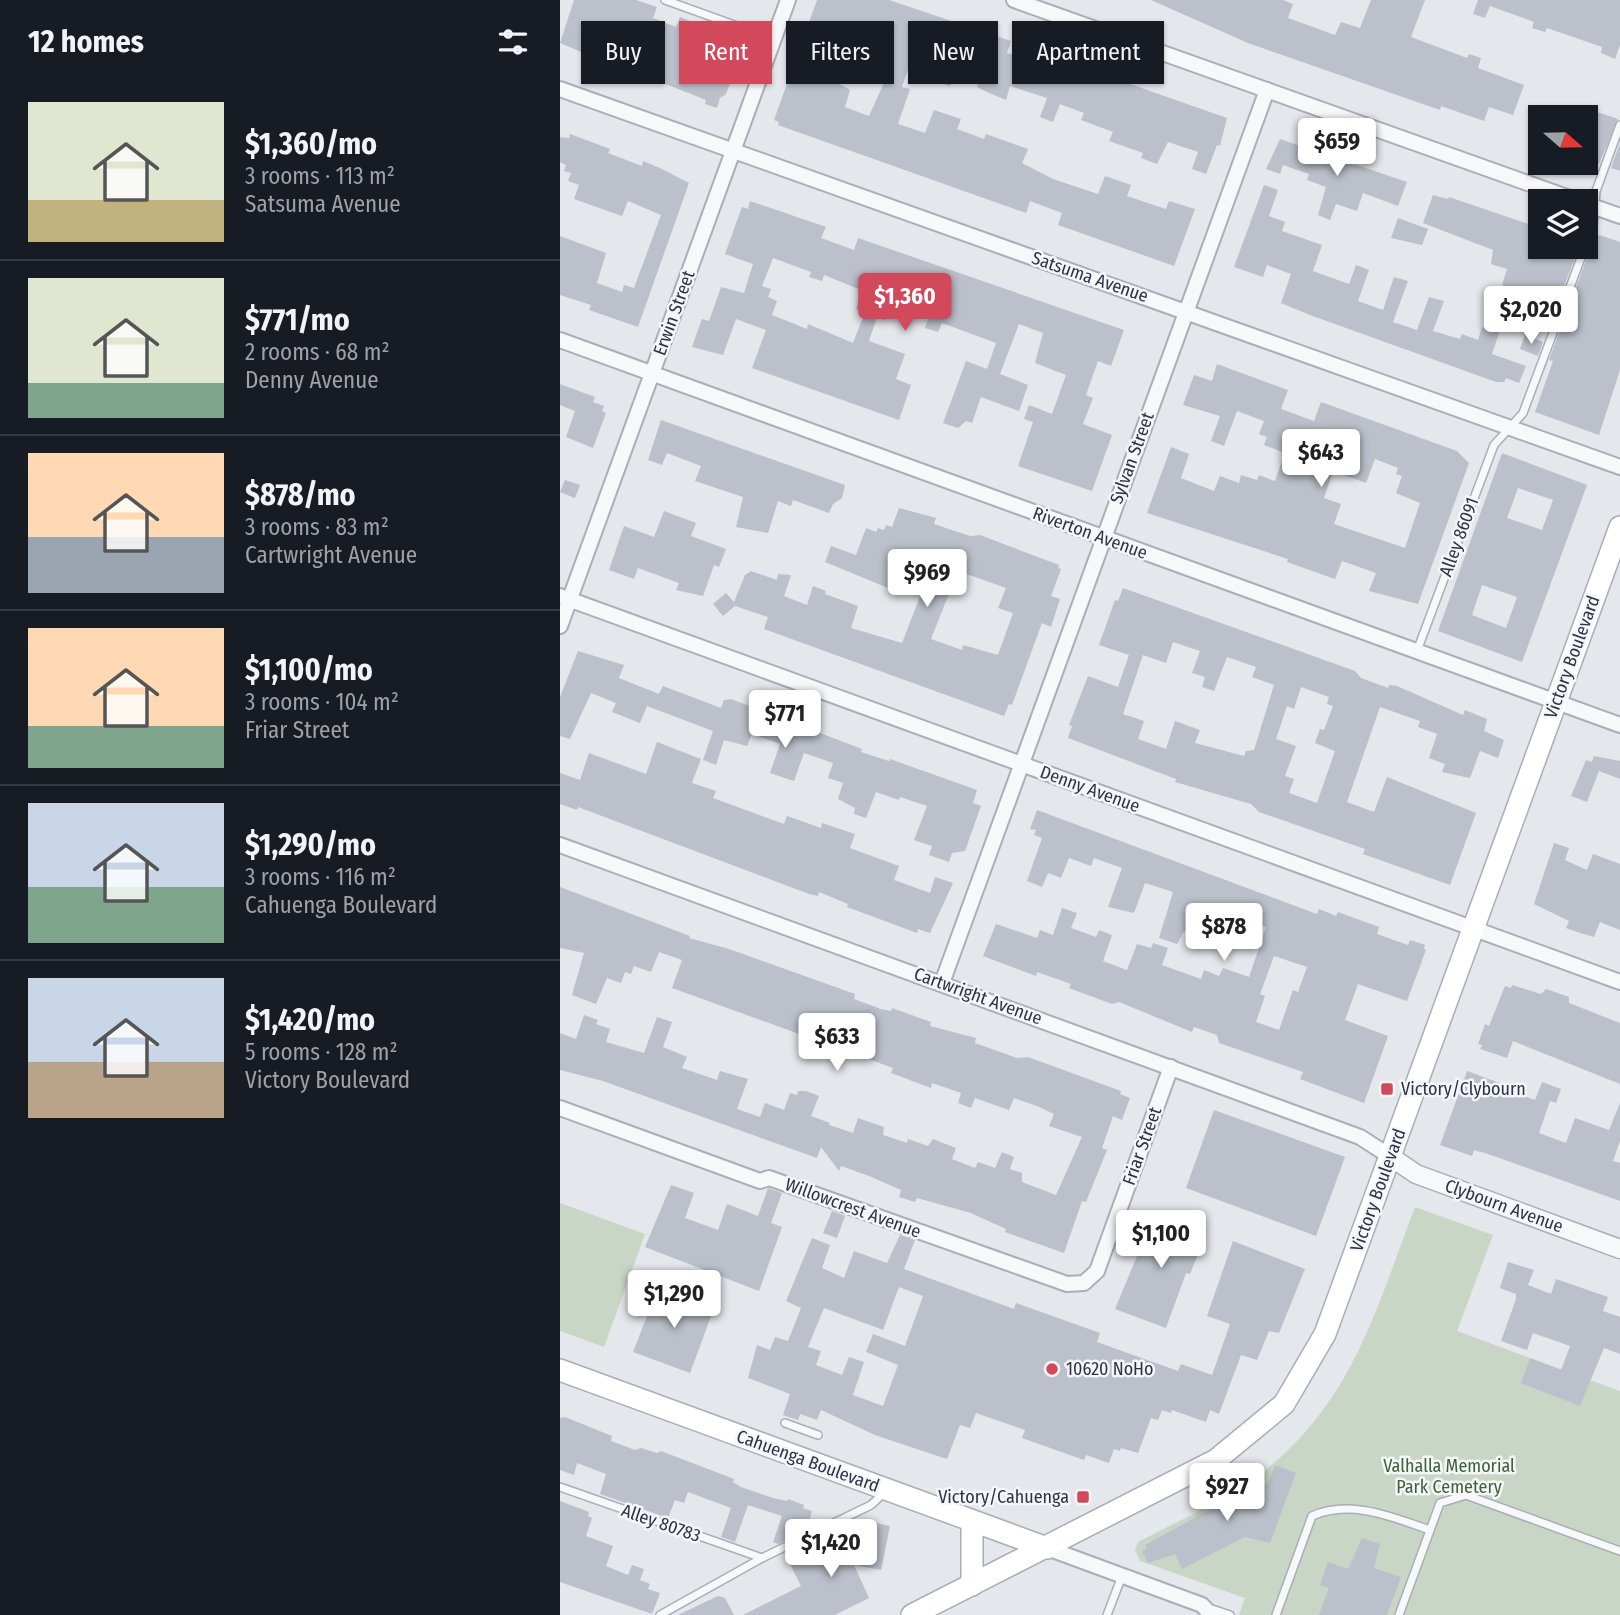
<!DOCTYPE html>
<meta charset="utf-8">
<style>
:root{--surface:#171b24;--page:#20242c;--text:#f1f3f6;--muted:#9ea1a6;--line:#363941;--accent:#d1495b}
body{margin:0;font-family:"Fira Sans Condensed",sans-serif;background:var(--page);color:var(--text);height:100vh;display:flex;flex-direction:column;font-size:26px;white-space:nowrap}
*{box-sizing:border-box;margin:0}
p{font-size:23px;color:var(--muted)}
.icon{flex:none;width:38px;height:38px;fill:none;stroke:currentColor;stroke-width:2;stroke-linecap:round;stroke-linejoin:round}
.map{position:relative;flex:1;overflow:hidden}
.sheet{display:flex;flex-direction:column;background:var(--surface);width:560px}
.sheet>*{flex:none}
.top-card{position:absolute;left:21px;top:21px;width:665px;height:63px;display:flex;gap:14px}
.needle{width:46px;rotate:110deg}
.controls{position:absolute;left:968px;top:105px;display:grid;gap:14px}
.controls a{display:grid;place-items:center;width:70px;height:70px;border-radius:0px;background:var(--surface);box-shadow:0 2px 5px #0004;font-size:35px}
.price{position:absolute;translate:-50% -60px;padding:0 16px;border-radius:7px;background:#fff;color:#222;font-size:23px;line-height:46px;filter:drop-shadow(0 2px 4px #0008)}
.price::after{content:'';position:absolute;left:50%;top:42px;width:21px;height:16px;margin-left:-10px;background:inherit;clip-path:polygon(0 0,100% 0,50% 100%)}
.price.on{background:var(--accent);color:#fff}
ul{padding:0;list-style:none}
li{display:flex;align-items:center;gap:21px;height:175px;padding:0 28px}
li+li{border-top:2px solid var(--line)}
li span{display:grid;place-items:center;flex:none;width:196px;height:140px;border-radius:0px;color:#555}
li>.icon{margin-inline-start:auto}
span .icon{width:84px;height:84px;fill:#fffc;stroke-width:1}
li b{font-size:30px}
h2{display:flex;justify-content:space-between;align-items:center;height:84px;padding:0 28px;font-size:30px}
.pill{padding:0 24px;border-radius:0px;background:var(--surface);box-shadow:0 2px 5px #0004;font-size:24px;line-height:63px}
.pill.on{background:var(--accent);color:#fff}
main{display:flex;flex:1;min-height:0}
.map>svg:first-child{display:block}
.green{fill:#c9d6c5}
.building{fill:#bbc0ca;fill-rule:evenodd}
.lines{fill:none;stroke-linecap:round;stroke-linejoin:round}
.service-casing{stroke:#a9aeb7;stroke-width:10}
.minor-casing{stroke:#a9aeb7;stroke-width:18}
.tertiary-casing{stroke:#a9aeb7;stroke-width:21}
.secondary-casing{stroke:#a9aeb7;stroke-width:24}
.service{stroke:#f7f8fa;stroke-width:7}
.minor{stroke:#f7f8fa;stroke-width:14}
.tertiary{stroke:#f7f8fa;stroke-width:18}
.secondary{stroke:#fff;stroke-width:21}
.poi-dot{fill:#d1495b;stroke:#f4f6f9;stroke-width:2.5}
.labels{text-anchor:middle;dominant-baseline:central;stroke-width:5;stroke-linejoin:round;paint-order:stroke}
.street-label{font-size:18px;fill:#2b3445;stroke:#f4f6f9}
.poi-label{font-size:18px;fill:#2b3445;stroke:#f4f6f9;text-anchor:start}
.park-label{font-size:18px;fill:#3f6138;stroke:#f4f6f9}
</style>
<main>
<section class="sheet">
<h2>12 homes<svg class="icon" aria-label="filters" viewBox="0 0 24 24"><path d="M4 7h16M4 17h16"/><circle cx="9" cy="7" r="2"/><circle cx="15" cy="17" r="2"/></svg></h2>
<ul>
<li><span style="background:linear-gradient(#dfe7d0 70%,#c2b280 0)"><svg class="icon" aria-label="home" viewBox="0 0 24 24"><path d="M3 11l9-7 9 7M6 9v11h12V9"/></svg></span><div><b>$1,360/mo</b><p>3 rooms · 113 m²</p><p>Satsuma Avenue</p></div></li>
<li><span style="background:linear-gradient(#dfe7d0 75%,#7fa58c 0)"><svg class="icon" aria-label="home" viewBox="0 0 24 24"><path d="M3 11l9-7 9 7M6 9v11h12V9"/></svg></span><div><b>$771/mo</b><p>2 rooms · 68 m²</p><p>Denny Avenue</p></div></li>
<li><span style="background:linear-gradient(#ffd9b3 60%,#9aa5b1 0)"><svg class="icon" aria-label="home" viewBox="0 0 24 24"><path d="M3 11l9-7 9 7M6 9v11h12V9"/></svg></span><div><b>$878/mo</b><p>3 rooms · 83 m²</p><p>Cartwright Avenue</p></div></li>
<li><span style="background:linear-gradient(#ffd9b3 70%,#7fa58c 0)"><svg class="icon" aria-label="home" viewBox="0 0 24 24"><path d="M3 11l9-7 9 7M6 9v11h12V9"/></svg></span><div><b>$1,100/mo</b><p>3 rooms · 104 m²</p><p>Friar Street</p></div></li>
<li><span style="background:linear-gradient(#c9d6e8 60%,#7fa58c 0)"><svg class="icon" aria-label="home" viewBox="0 0 24 24"><path d="M3 11l9-7 9 7M6 9v11h12V9"/></svg></span><div><b>$1,290/mo</b><p>3 rooms · 116 m²</p><p>Cahuenga Boulevard</p></div></li>
<li><span style="background:linear-gradient(#c9d6e8 60%,#b9a48a 0)"><svg class="icon" aria-label="home" viewBox="0 0 24 24"><path d="M3 11l9-7 9 7M6 9v11h12V9"/></svg></span><div><b>$1,420/mo</b><p>5 rooms · 128 m²</p><p>Victory Boulevard</p></div></li>
</ul>
</section>
<div class="map">
<svg width="1060" height="1615" viewBox="0 0 1060 1615">
<rect width="100%" height="100%" fill="#e4e7ec"/>
<g class="green">
<path d="M0,1203L85,1234L44,1347L0,1331Z"/>
<path d="M855,1207L933,1235L897,1331L1060,1391V1615H679L685,1598L580,1561L575,1550L578,1542C615,1522 657,1505 691,1481C790,1410 814,1315 855,1207Z"/>
</g>
<g class="building">
<path d="M14,0H76L97,7L93,18L116,27L120,17L132,22L131,26L155,34L166,38L167,34L181,39L175,56L180,58L166,94L160,98L157,108L145,104L146,100L103,83L104,80L78,71L76,75L0,43Z"/>
<path d="M257,0H329L451,41L447,53L479,64L482,53L667,118L660,146L657,145L646,174L632,169L638,152L608,142L597,164L581,158L583,153L549,141L553,132L521,120L524,113L500,104L493,122L480,117L487,98L450,86L446,100L429,93L417,87L422,71L398,62L390,86L376,81L380,71L351,61L342,87L350,89L338,124L365,133L374,110L401,119L397,129L424,139L426,134L468,149L462,163L493,179L538,194L545,176L571,185L567,196L606,209L609,201L635,209L614,266L498,225L502,213L470,201L466,213L218,125L219,122L214,120ZM262,31L286,40L314,39L306,66L328,74L309,116L285,107L290,90L267,77L273,62L254,55Z"/>
<path d="M591,0H723L733,4L728,18L775,35L781,22L800,28L811,0H865L851,37L907,58L909,54L921,58L918,68L964,85L953,115L929,107L924,121L881,106L880,110L688,43Z"/>
<path d="M918,0H1060V45L1055,59L1041,53L1042,47L987,28L985,32L972,28L974,22L930,6L925,18L913,14Z"/>
<path d="M1037,112L1058,119L1039,164L1026,159V123L1032,126Z"/>
<path d="M10,134L50,149L48,153L82,166L83,161L100,168L129,183L78,327L29,310L31,305L0,295V236L46,253L37,283L62,292L64,285L74,288L101,215L68,201L62,216L14,199L19,185L8,181L11,173L4,171L6,165L0,162V137L9,138Z"/>
<path d="M720,139L847,182L838,206L803,193L797,211L776,204L770,220L758,215L766,187L747,180L749,174L723,165L720,174L706,169Z"/>
<path d="M1060,143V171L1051,168Z"/>
<path d="M704,185L718,190L709,216L725,222L722,231L762,245L753,271L789,284L796,265L809,270L798,301L823,310L834,277L848,281L833,322L857,330L869,297L884,301L873,331L900,339L902,334L918,340L922,327L939,333L932,354L966,366L959,383L946,378L944,382H936L750,315L721,303L731,274L707,265L703,277L674,267Z"/>
<path d="M873,195L888,199L889,197L980,228V247H1019L993,315L972,308L976,297L942,285L947,269L931,264L933,250L863,223Z"/>
<path d="M190,201L266,227L261,238L294,250L298,238L564,330L551,366L538,361L526,395L533,398L523,424L552,435L532,491L458,466L473,422L464,419L469,405L492,414L506,375L475,363L483,333L459,324L440,374L468,385L459,411L421,397L412,423L406,421L398,428L383,423L406,361L427,369L436,343L382,323L378,332L365,328L368,319L330,306L325,320L317,317L309,341L345,354L336,379L351,385L339,420L192,368L206,330L176,319L163,355L132,347L142,319L149,321L161,287L184,293L193,264L165,254L182,207L188,209ZM213,258L251,272L249,277L262,281L264,275L301,290L296,309L305,312L293,343L248,324L247,329L212,315L217,301L208,297L211,289L202,286Z"/>
<path d="M838,218L868,229L862,245L831,238Z"/>
<path d="M1039,235L1060,242V370L1039,435L975,412L993,361L989,360L1031,247Z"/>
<path d="M965,335L983,342L978,356L960,349Z"/>
<path d="M657,364L728,390L721,409L754,421L761,402L897,451L909,463L858,604L809,591L816,573L782,561L775,579L727,562L728,559L587,513L611,447L629,454L621,478L654,491L660,476L679,483L681,475L697,480L699,475L715,481L725,453L704,445L707,437L699,434L704,421L677,411L664,446L651,441L660,416L623,405L634,375L652,381ZM815,459L838,468L836,474L842,476L836,493L860,503L845,548L774,524L781,504L764,498L773,471L806,483Z"/>
<path d="M0,384L35,397L33,402L44,406L42,411L46,413L33,448L6,437L15,411L0,405Z"/>
<path d="M101,420L285,485L282,498L273,504L269,513L233,500L231,506L218,501L208,533L176,527L183,497L135,481L141,466L107,453L102,465L88,460Z"/>
<path d="M942,453L1027,485L962,662L878,631ZM958,488L993,500L982,530L947,518ZM922,585L957,597L946,628L912,615Z"/>
<path d="M5,480L20,485L15,498L0,492Z"/>
<path d="M339,508L376,518L374,524L410,536L420,535L459,550L499,565L498,568L501,569L491,596L500,599L491,627L482,623L452,705L449,704L444,716L204,629L208,617L175,606L163,616L153,604L166,593L174,602L185,575L191,571L217,580L218,574L231,575L224,596L247,605L253,586L266,591L265,594L298,606L291,628L342,643L361,594L330,583L328,588L265,562L271,546L296,555L306,528L316,532L318,528L324,530L326,525L332,527ZM398,571L446,588L438,608L453,613L438,655L403,645L402,650L371,639Z"/>
<path d="M104,511L136,523L131,536L166,549L159,567L154,565L143,596L116,590L119,583L78,568L74,579L49,570L64,526L94,537Z"/>
<path d="M563,588L795,671L801,678L828,688L829,685L837,686L903,715L905,710L927,719L924,731L944,740L938,758L920,751L910,778L882,772L885,764L869,758L877,734L858,727L860,721L820,707L787,802L814,812L827,777L916,813L890,885L803,854L805,849L699,812L691,804L615,782L616,779L508,738L512,726L509,725L528,676L558,687L569,655L539,645L555,600L558,601ZM613,642L640,651L632,673L645,677L642,687L654,691L667,657L696,667L692,677L714,685L694,750L686,751L684,756L635,743L640,730L615,721L606,749L578,739L584,721L563,714L583,655L606,663ZM741,687L769,697L767,704L773,706L764,730L760,729L755,743L775,751L757,803L729,793L734,779L725,776L736,746L716,739L727,706L734,709Z"/>
<path d="M18,651L64,665L59,678L99,694L103,686L161,708L164,700L171,699L302,749L301,752L329,761L330,759L417,790L413,803L421,806L405,851L392,853L389,862L369,855L372,846L354,840L367,806L340,797L339,800L316,792L306,818L294,814L295,808L278,799L283,783L268,778L273,763L244,753L234,781L210,773L220,744L192,734L187,746L164,740L156,765L143,760L153,731L87,706L80,723L52,712L56,703L31,693L10,739L0,736V697Z"/>
<path d="M97,742L141,759L132,783L156,791L153,798L224,824L227,816L261,828L262,823L295,834L290,848L339,866L334,880L370,893L375,877L393,883L370,933L358,929L357,933L287,907L288,904L259,892L258,896L249,894L18,807L17,810L0,804V773L20,780L29,753L86,774Z"/>
<path d="M1034,756L1060,761V779L1039,771L1027,802L1011,796L1026,760L1032,762Z"/>
<path d="M477,810L757,914L759,909L776,916L778,912L819,927L817,934L848,945L850,940L865,945L864,949L866,950L847,1001L798,984L785,1020L828,1036L804,1103L740,1079L743,1072L659,1043L657,1035L634,1027L632,1032L559,1002L552,1004L509,988L511,984L477,972L476,976L423,956L436,924L477,938L480,930L493,935L502,908L517,913L511,928L536,937L539,930L552,935L543,961L567,970L577,944L591,948L593,943L608,948L602,965L641,979L644,970L659,976L663,968L689,977L706,927L661,912L653,934L640,929L637,936L624,931L617,944L599,938L613,892L585,883L574,913L548,907L562,868L534,858L531,866L509,858L501,878L488,873L482,887L467,881L482,838L474,835L476,830L470,829ZM714,956L747,967L738,992L733,990L719,1030L696,1022L705,996L700,994Z"/>
<path d="M994,843L1009,848L1005,860L1027,870L1033,854L1060,864V930L1040,922L1034,937L1020,933L1006,928L1009,921L974,904Z"/>
<path d="M0,887L130,936L129,938L169,949L295,994L294,999L321,1009L331,1011L332,1008L371,1022L370,1026L416,1038L415,1043L457,1058L468,1057L561,1091L560,1094L570,1098L562,1120L553,1116L542,1148L547,1150L526,1202L522,1201L504,1253L445,1232L446,1229L411,1213L357,1198L355,1202L339,1197L341,1190L309,1176L281,1166L279,1171L261,1147L257,1158L43,1081L0,1070V1033L16,1039L24,1015L38,1020L36,1024L50,1029L46,1042L84,1053L97,1017L112,1022L103,1047L127,1057L122,1068L157,1080L160,1071L188,1079L177,1109L200,1117L205,1103L224,1110L230,1093L237,1095L238,1091H246L259,1096L251,1116L270,1123L269,1125L293,1133L298,1118L324,1127L323,1135L347,1143L348,1139L368,1146L373,1139L396,1148L392,1159L415,1168L418,1162L435,1168L442,1152L454,1157L450,1169L462,1173V1182L496,1195L522,1137L489,1126L494,1114L477,1106L454,1098L449,1110L415,1098L411,1108L398,1103L401,1093L372,1083L371,1088L331,1073L333,1068L112,988L122,960L99,952L91,972L74,966L71,974L65,972L61,983L47,978L36,1004L12,995L24,953L0,948Z"/>
<path d="M952,985L981,994L986,989L1009,997V1003L1060,1023V1084L953,1041L947,1058L920,1049L922,1045L918,1044L925,1024L929,1026L945,986L951,988Z"/>
<path d="M907,1071L953,1088L952,1092L975,1100L982,1082L1001,1089L996,1103L990,1101L979,1133L1006,1143L1015,1118L1049,1130L1060,1103V1141L1053,1161L1060,1163V1201L928,1154L914,1150L912,1156L880,1145Z"/>
<path d="M654,1110L785,1157L756,1236L626,1188Z"/>
<path d="M111,1185L134,1193L125,1218L158,1230L167,1204L198,1216L208,1188L222,1193L211,1223L222,1227L199,1291L85,1247Z"/>
<path d="M272,1211L285,1216L277,1238L263,1233Z"/>
<path d="M595,1213L647,1231L630,1274L626,1273L606,1328L555,1309Z"/>
<path d="M340,1235L355,1240L344,1269L454,1309L456,1303L540,1333L537,1342L618,1371L621,1364L652,1375L670,1324L647,1316L673,1241L745,1269L719,1333L709,1331L697,1360L681,1355L659,1414L650,1410L646,1422L612,1410L611,1413L602,1410L598,1420L591,1418L578,1453L561,1448L560,1451L554,1449L549,1463L526,1455L524,1460L462,1438L465,1430L416,1413L410,1428L400,1425L387,1459L315,1435L261,1410L257,1420L240,1414L238,1420L223,1415L230,1394L188,1378L197,1345L210,1350L215,1337L228,1341L241,1308L226,1301L252,1238L270,1245L262,1268L284,1278L294,1251L327,1263ZM339,1287L363,1296L345,1346L313,1334L306,1352L338,1365L323,1406L293,1395L304,1362L289,1357L282,1375L256,1365L261,1351L248,1347L264,1308L323,1330Z"/>
<path d="M948,1262L974,1270L968,1285L991,1294L996,1279L1048,1297L1043,1311L1060,1317V1354L1044,1348L1020,1406L961,1383L970,1358L1001,1370L1010,1346L973,1333L967,1350L941,1341L956,1299V1294L940,1288Z"/>
<path d="M98,1288L154,1308L130,1373L73,1352Z"/>
<path d="M5,1417L52,1436L51,1441L75,1450L81,1448L97,1453L101,1451L174,1479L173,1482L181,1487L213,1498L227,1501L228,1499L244,1505L243,1508L252,1511L247,1529L218,1544L213,1542L222,1516L188,1505L175,1542L161,1537L171,1508L128,1492L124,1503L115,1500L108,1518L40,1494L46,1474L17,1463L14,1475L0,1470V1418Z"/>
<path d="M715,1465L736,1473L710,1543L685,1537L622,1569L615,1554L588,1563L582,1551L587,1549L585,1545L673,1497L675,1500L708,1483Z"/>
<path d="M0,1501L29,1512L28,1516L32,1518L26,1536L53,1546L46,1566L68,1575L72,1565L84,1569L80,1580L90,1584L88,1589L100,1593L92,1614L0,1582Z"/>
<path d="M306,1521L330,1526L321,1570L294,1565L309,1598L275,1615H183L241,1586L230,1564L262,1549L269,1562L301,1546Z"/>
<path d="M802,1538L820,1544L814,1568L841,1577L827,1615H759L769,1588L760,1585L768,1562L788,1569Z"/>
<path d="M158,1596L165,1598L174,1615H118Z"/>
</g>
<g class="lines">
<g class="service-casing">
<g id="service">
<path d="M105,0L213,39"/>
<path d="M1026,244L1033,225L1036,191L1060,125"/>
<path d="M857,651L934,445L963,413L1025,247"/>
<path d="M225,1423L258,1435"/>
<path d="M0,1487L202,1558"/>
<path d="M649,1608L670,1615"/>
<path d="M100,1615L202,1558L311,1505L326,1491"/>
<path d="M547,1615L562,1576"/>
<path d="M716,1615L752,1516C791,1499 832,1517 870,1530"/>
<path d="M839,1615L880,1503L906,1495L1060,1551"/>
</g>
</g>
<g class="minor-casing">
<g id="minor">
<path d="M454,0L1018,201"/>
<path d="M0,89L1060,467"/>
<path d="M1026,204L1060,216"/>
<path d="M0,340L1060,725"/>
<path d="M0,596L1060,982"/>
<path d="M0,626L228,0"/>
<path d="M0,845L800,1137L831,1157"/>
<path d="M382,983L707,90"/>
<path d="M0,1108L200,1181L209,1178L507,1284L524,1283L537,1271L611,1067"/>
<path d="M487,1548L642,1605L651,1615"/>
</g>
</g>
<g class="tertiary-casing">
<path id="tertiary" d="M831,1157L856,1174L1060,1249"/>
</g>
<g class="secondary-casing">
<g id="secondary">
<path d="M0,1370L487,1548"/>
<path d="M412,1521V1585"/>
<path d="M352,1615L656,1460L724,1404L765,1334L1060,527"/>
</g>
</g>
<use href="#service" class="service"/>
<use href="#minor" class="minor"/>
<use href="#tertiary" class="tertiary"/>
<use href="#secondary" class="secondary"/>
</g>
<g class="poi-dot">
<rect x="820" y="1082" width="14" height="14" rx="3.5"/>
<circle cx="492" cy="1369" r="7"/>
<rect x="516" y="1490" width="14" height="14" rx="3.5"/>
</g>
<g class="labels">
<g class="street-label">
<text transform="translate(530 277) rotate(19)">Satsuma Avenue</text>
<text transform="translate(114 313) rotate(-70)">Erwin Street</text>
<text transform="translate(572 458) rotate(-70)">Sylvan Street</text>
<text transform="translate(530 533) rotate(20)">Riverton Avenue</text>
<text transform="translate(899 537) rotate(-70)">Alley 86091</text>
<text transform="translate(1012 657) rotate(-70)">Victory Boulevard</text>
<text transform="translate(530 789) rotate(20)">Denny Avenue</text>
<text transform="translate(418 996) rotate(20)">Cartwright Avenue</text>
<text transform="translate(582 1146) rotate(-70)">Friar Street</text>
<text transform="translate(818 1190) rotate(-70)">Victory Boulevard</text>
<text transform="translate(944 1206) rotate(20)">Clybourn Avenue</text>
<text transform="translate(293 1208) rotate(20)">Willowcrest Avenue</text>
<text transform="translate(248 1461) rotate(20)">Cahuenga Boulevard</text>
<text transform="translate(101 1523) rotate(19)">Alley 80783</text>
</g>
<g class="poi-label">
<text x="841" y="1089">Victory/Clybourn</text>
<text x="506" y="1369">10620 NoHo</text>
<text x="509" y="1497" text-anchor="end">Victory/Cahuenga</text>
</g>
<g class="park-label">
<text x="889" y="1466">Valhalla Memorial<tspan x="889" dy="21">Park Cemetery</tspan></text>
</g>
</g>
</svg>
<div class="controls">
<a><svg class="needle" viewBox="-14 -14 28 28"><path d="M0-13l5 13h-10z" fill="#e53935"/><path d="M0 13l5-13h-10z" fill="#9ea1a6"/></svg></a>
<a><svg class="icon" aria-label="layers" viewBox="0 0 24 24"><path d="M12 4l9 5-9 5-9-5zM3 14l9 5 9-5"/></svg></a>
</div>
<b class="price" style="left:777px;top:178px">$659</b>
<b class="price on" style="left:345px;top:333px">$1,360</b>
<b class="price" style="left:971px;top:346px">$2,020</b>
<b class="price" style="left:761px;top:489px">$643</b>
<b class="price" style="left:367px;top:609px">$969</b>
<b class="price" style="left:225px;top:750px">$771</b>
<b class="price" style="left:664px;top:963px">$878</b>
<b class="price" style="left:277px;top:1073px">$633</b>
<b class="price" style="left:601px;top:1270px">$1,100</b>
<b class="price" style="left:114px;top:1330px">$1,290</b>
<b class="price" style="left:667px;top:1523px">$927</b>
<b class="price" style="left:271px;top:1579px">$1,420</b>
<div class="top-card">
<a class="pill">Buy</a>
<a class="pill on">Rent</a>
<a class="pill">Filters</a>
<a class="pill">New</a>
<a class="pill">Apartment</a>
</div>
</div>
</main>
